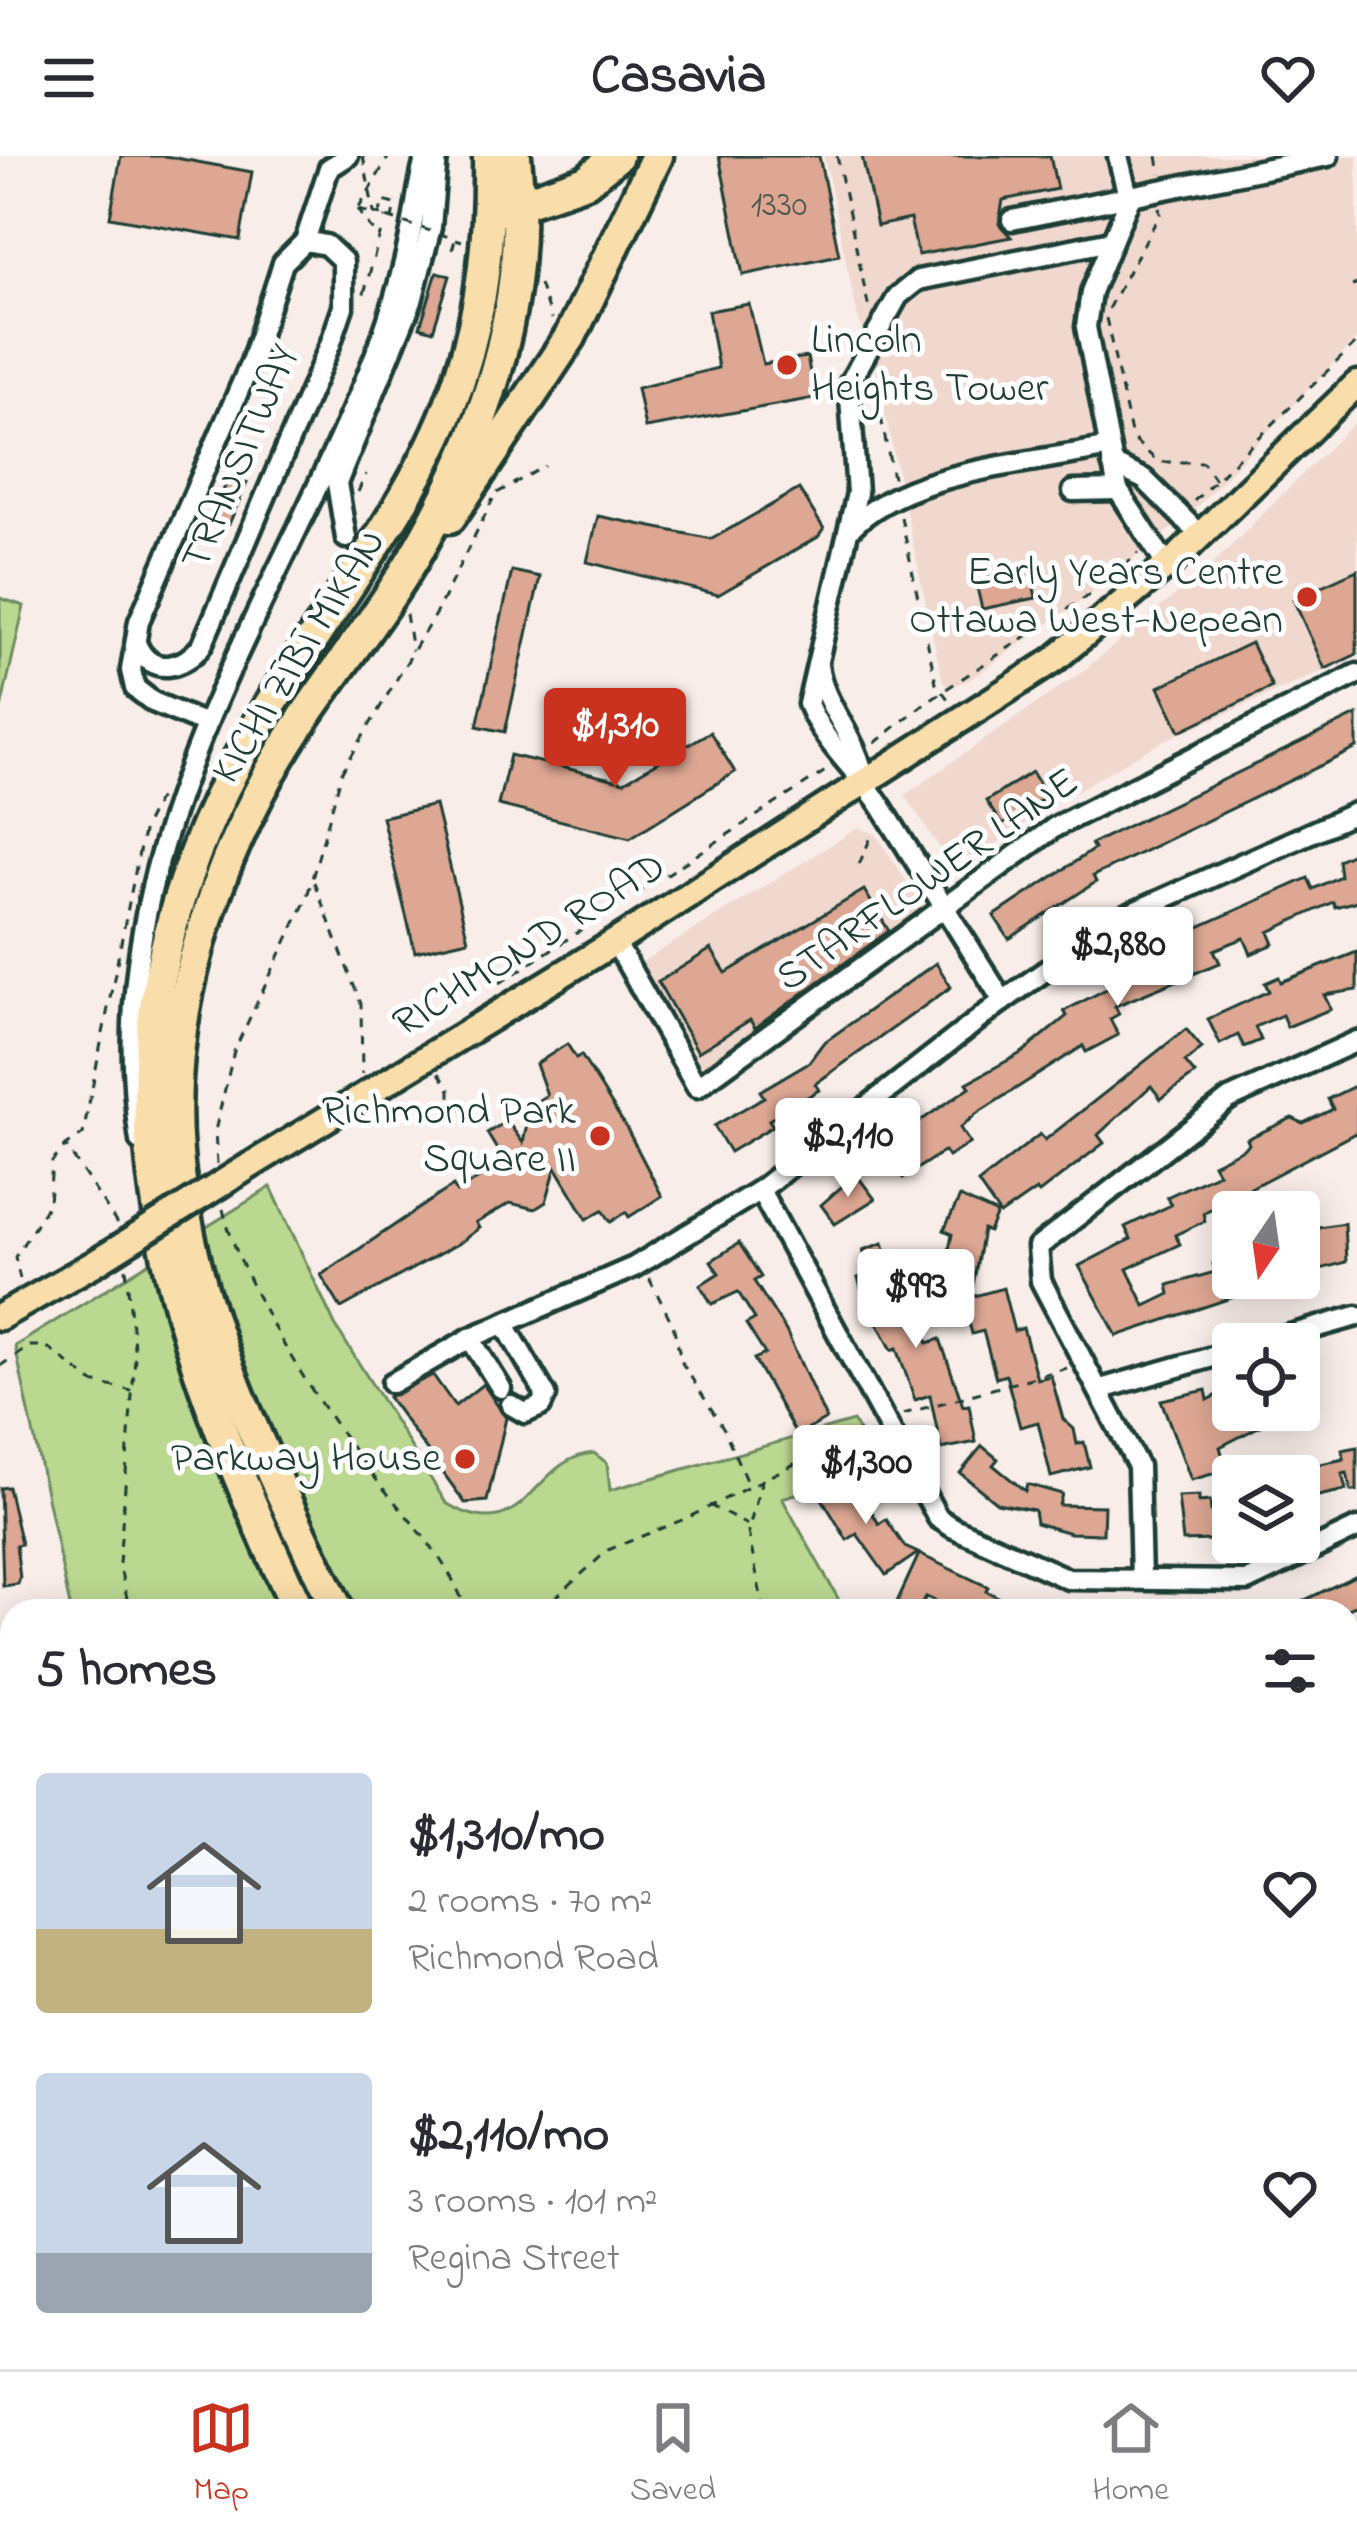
<!DOCTYPE html>
<meta charset="utf-8">
<style>
:root{--surface:#fff;--page:#f7f7f7;--text:#2b2b33;--muted:#7c7c81;--line:#e1e1e2;--accent:#c8321e}
body{margin:0;font-family:"Indie Flower",sans-serif;background:var(--page);color:var(--text);height:100vh;display:flex;flex-direction:column;font-size:45px;white-space:nowrap}
*{box-sizing:border-box;margin:0}
p{font-size:39px;color:var(--muted)}
.icon{flex:none;width:66px;height:66px;fill:none;stroke:currentColor;stroke-width:2;stroke-linecap:round;stroke-linejoin:round}
.map{position:relative;flex:1;overflow:hidden}
.drawer{position:absolute;left:0px;top:1443px;width:1359px;height:771px;display:flex;flex-direction:column;background:var(--surface);border-radius:36px 36px 0 0;box-shadow:0 6px 30px #0003}
.drawer>*{flex:none}
.needle{width:78px;rotate:193deg}
.tools{position:absolute;left:1212px;top:1035px;display:grid;gap:24px}
.tools a{display:grid;place-items:center;width:108px;height:108px;border-radius:12px;background:var(--surface);box-shadow:0 6px 30px #0003;font-size:60px}
.price{position:absolute;translate:-50% -102px;padding:0 27px;border-radius:12px;background:#fff;color:#222;font-size:39px;line-height:78px;filter:drop-shadow(0 3px 6px #0008)}
.price::after{content:'';position:absolute;left:50%;top:72px;width:36px;height:27px;margin-left:-18px;background:inherit;clip-path:polygon(0 0,100% 0,50% 100%)}
.price.active{background:var(--accent);color:#fff}
ul{padding:0;list-style:none}
li{display:flex;align-items:center;gap:36px;height:300px;padding:0 36px}
li span{display:grid;place-items:center;flex:none;width:336px;height:240px;border-radius:12px;color:#555}
li>.icon{margin-inline-start:auto}
span .icon{width:144px;height:144px;fill:#fffc;stroke-width:1}
li b{font-size:51px}
h2{display:flex;justify-content:space-between;align-items:center;height:144px;padding:0 36px;font-size:51px}
header{display:flex;justify-content:space-between;align-items:center;height:156px;padding:0 36px;background:var(--surface);font-size:54px;font-weight:700}
.tab-bar{display:flex;justify-content:space-around;align-items:center;height:168px;border-top:3px solid var(--line);background:var(--surface);font-size:33px;color:var(--muted)}
.tab-bar a{display:grid;justify-items:center;gap:6px}
.tab-bar .active{color:var(--accent)}
.map>svg:first-child{display:block}
.built{fill:#f0d8cf}
.green{fill:#bbd890;stroke:#6d8a62;stroke-width:3}
.water{fill:#a1cffc;stroke:#6d95ac;stroke-width:3}
.building{fill:#dda793;stroke:#1f3d34;stroke-width:3}
.lines{fill:none;stroke-linecap:round;stroke-linejoin:round}
.minor-casing{stroke:#1f3d34;stroke-width:27}
.major-casing{stroke:#1f3d34;stroke-width:33}
.highway-casing{stroke:#1f3d34;stroke-width:39}
.path{stroke:#1f3d34;stroke-width:3;stroke-dasharray:9 9;stroke-linecap:butt}
.minor{stroke:#fff;stroke-width:18}
.major{stroke:#f9deab;stroke-width:24}
.highway{stroke:#f9deab;stroke-width:30}
.major-bridge-casing{stroke:#1f3d34;stroke-width:33;stroke-linecap:butt}
.path-bridge{stroke:#1f3d34;stroke-width:3;stroke-dasharray:9 9;stroke-linecap:butt}
.major-bridge{stroke:#f9deab;stroke-width:24}
.poi-dot{fill:#c8321e;stroke:#fff;stroke-width:4.5}
.labels{text-anchor:middle;dominant-baseline:central;stroke-width:10;stroke-linejoin:round;paint-order:stroke}
.number-label{font-size:36px;fill:#4e584c}
.poi-label{font-size:42px;fill:#1f3d34;stroke:#fff;text-anchor:end}
.street-label{font-size:42px;fill:#1f3d34;stroke:#fff}
</style>
<header><svg class="icon" aria-label="menu" viewBox="0 0 24 24"><path d="M4 6h16M4 12h16M4 18h16"/></svg>Casavia<svg class="icon" aria-label="heart" viewBox="0 0 24 24"><path d="M12 20l-8-8c-3-5 5-10 8-4 3-6 11-1 8 4z"/></svg></header>
<div class="map">
<svg width="1357" height="2213" viewBox="0 0 1357 2213">
<rect width="100%" height="100%" fill="#f8ede9"/>
<filter id="ink" filterUnits="userSpaceOnUse"><feTurbulence type="fractalNoise" baseFrequency=".00833" numOctaves="2"/><feDisplacementMap in="SourceGraphic" scale="24" xChannelSelector="R" yChannelSelector="G"/><feConvolveMatrix kernelMatrix="1 2 1 2 8 2 1 2 1" color-interpolation-filters="sRGB"/></filter>
<g filter="url(#ink)">
<g class="built">
<path d="M824,0H1357V182L1193,355L1078,447L969,524L948,531L942,523L872,196L858,162Z"/>
<path d="M1357,264V500L1165,584L1051,649L956,717L905,639L1083,515L1213,408Z"/>
<path d="M858,672L876,678L936,770L698,944L623,818Z"/>
</g>
<g class="green">
<path d="M0,442L24,450L0,557Z"/>
<path d="M271,1031L335,1169L446,1347C528,1396 530,1302 594,1297L607,1307L610,1334L853,1265L880,1313L782,1342L840,1446L865,1455H71L15,1190Z"/>
<path d="M1357,1490V2029L1347,2026V1495Z"/>
<path d="M12,2160V2202H1304V2213H0V2165Z"/>
</g>
<path class="water" d="M1347,2026L1357,2029V2213H1304V2202H1347Z"/>
<g class="building">
<path d="M121,0H165L252,16L240,84L110,61Z"/>
<path d="M719,0H819L839,99L743,119Z"/>
<path d="M862,0H1050L1057,33L1003,44L999,68L1011,81L918,99L910,63L877,70Z"/>
<path d="M437,116L450,120L433,175L420,171Z"/>
<path d="M749,148L763,208L807,201L815,242L645,272L637,232L718,212L708,155Z"/>
<path d="M230,319L247,327L229,368L212,360Z"/>
<path d="M799,333L824,373L818,381L718,439L587,406L598,360L712,383Z"/>
<path d="M1030,411L1036,442L982,453L975,423Z"/>
<path d="M1357,414V498L1325,513L1293,443Z"/>
<path d="M512,415L540,421L505,576L477,570Z"/>
<path d="M1251,487L1272,531L1180,575L1159,531Z"/>
<path d="M1357,559V592L1093,720L1096,726L1009,783L994,760L1094,693L1091,688Z"/>
<path d="M710,576L735,616L630,682L498,649L510,599L624,626Z"/>
<path d="M1032,616L1047,640L1002,669L986,645Z"/>
<path d="M435,649L468,784L415,796L382,661Z"/>
<path d="M1357,695V745L1335,751L1333,746L1269,776L1274,788L1251,798L1244,782L1214,794L1220,807L1115,850L1119,858L1110,863L1118,879L1086,896L1083,890L976,958L960,972L970,987L948,1001L944,995L903,1022L890,1004L901,992L894,983L970,931L967,927L1023,896L1067,860L1064,855L1112,830L1108,820L1152,801L1155,808L1183,796L1181,779L1308,722L1313,733L1340,720L1338,704Z"/>
<path d="M864,734L889,775L755,872L750,864L698,896L658,826L711,793L726,817Z"/>
<path d="M1357,796V834L1324,839L1331,853L1287,871L1282,859L1255,871L1261,884L1244,891L1238,879L1220,888L1208,863L1269,835L1265,827L1279,821L1281,826Z"/>
<path d="M936,807L951,831L815,928L819,934L769,964L773,970L730,996L714,970L764,941L760,935L809,906L823,887Z"/>
<path d="M1186,873L1202,892L1185,906L1195,918L1161,943L1151,930L1098,979L1104,987L1039,1037L1036,1034L1000,1059L978,1027L1040,978L1045,984Z"/>
<path d="M567,888L576,902L581,899L626,971L662,1040L629,1061L626,1056L611,1066L603,1054L587,1063L556,1011L546,1046L535,1053L510,1047L476,1067L479,1072L461,1086L341,1152L321,1119L439,1039L453,1030L457,1036L496,1011L499,997L487,977L507,965L523,987L531,949L547,939L536,908Z"/>
<path d="M1357,929V976L1203,1057L1205,1065L1175,1079L1180,1088L1127,1113L1145,1150L1170,1138L1168,1129L1215,1116L1213,1108L1233,1102V1122L1279,1126L1117,1180L1079,1110L1131,1083L1125,1071L1171,1049L1167,1041L1218,1017L1213,1008L1243,993L1249,988L1247,983L1292,962L1303,967L1333,953L1328,943Z"/>
<path d="M856,1018L875,1043L835,1068L821,1049Z"/>
<path d="M960,1041L997,1058L989,1076L983,1074L971,1141L1003,1132L1014,1175L1023,1172L1037,1223L1051,1220L1063,1263L1074,1273L1077,1288L1084,1286L1090,1311L1051,1321L1038,1266L1020,1271L1006,1219L996,1222L983,1175L972,1178L960,1132L942,1129L952,1078L944,1074Z"/>
<path d="M1344,1067L1346,1106L1299,1119V1074Z"/>
<path d="M739,1087L761,1121L754,1125L786,1175L826,1263L797,1280L754,1203L765,1198L746,1168L755,1163L738,1136L712,1148L700,1129L719,1117L711,1105Z"/>
<path d="M883,1087L904,1150L910,1147L928,1187L940,1183L963,1250L969,1249L976,1286L941,1293L930,1239L915,1244L897,1192L892,1194L864,1142L858,1122L871,1118L863,1094Z"/>
<path d="M433,1219L455,1250L483,1228L506,1262L487,1345L465,1347L388,1241Z"/>
<path d="M1233,1231V1254H1261L1268,1266L1220,1291L1227,1314L1191,1324L1161,1244L1206,1234L1208,1244Z"/>
<path d="M982,1290L998,1303L993,1309L1025,1335L1027,1328L1062,1338L1059,1349L1104,1350L1103,1378L1070,1377L1036,1367L1034,1354L997,1347L960,1317Z"/>
<path d="M1357,1291V1335H1351L1347,1317L1342,1318L1346,1334L1299,1344L1301,1312L1344,1303L1342,1294Z"/>
<path d="M852,1323L879,1368L886,1363L905,1391L918,1397L886,1419L857,1378L847,1384L821,1341Z"/>
<path d="M8,1331L21,1388L16,1389L20,1422L18,1428L3,1430L0,1332Z"/>
<path d="M1199,1340V1346L1210,1345L1211,1355L1233,1350V1373L1211,1377L1212,1384L1183,1385L1178,1341Z"/>
<path d="M919,1398L988,1431L986,1435L1027,1455H958L926,1441L917,1455L897,1446Z"/>
<path d="M1357,1419V1449L1344,1455H1282Z"/>
</g>
<g class="lines">
<g class="minor-casing">
<g id="minor">
<path d="M1118,0L1129,44L1091,136L1086,171L1118,334L1167,410"/>
<path d="M1012,64L1328,0"/>
<path d="M1112,308L1144,323L1200,379"/>
<path d="M1073,335L1118,334"/>
<path d="M851,372C906,314 1031,308 1109,291"/>
<path d="M346,382L337,327L412,145L431,71L437,0"/>
<path d="M137,489C151,521 184,513 202,489L330,189L343,151V105L326,89L305,85"/>
<path d="M818,509C823,551 859,582 864,625"/>
<path d="M203,567L153,546L135,532L131,514L139,465L251,206L283,107L305,85L329,12L348,0"/>
<path d="M615,786L697,931L1055,671L1357,518"/>
<path d="M1003,845L881,650C857,614 825,589 808,548L857,337L849,228L898,140L918,124L1111,85"/>
<path d="M140,985C96,704 258,479 360,236C382,186 399,134 410,80C416,54 418,26 426,0"/>
<path d="M760,1034L938,1362L954,1372L1068,1423L1247,1425L1357,1372"/>
<path d="M504,1167L546,1239L541,1250L525,1257L511,1249"/>
<path d="M470,1182L501,1232"/>
<path d="M1258,1188L1357,1160"/>
<path d="M392,1227L470,1182L634,1111L760,1034L996,850L1118,763L1357,656"/>
<path d="M1101,1233L1233,1195"/>
<path d="M1141,1423L1138,1310L1041,1125L1038,1091L1229,943L1357,885"/>
<path d="M0,2041L12,2040"/>
<path d="M0,2117L3,2140"/>
</g>
</g>
<g class="major-casing">
<g id="major">
<path d="M251,1009L615,786L1054,504L1182,397L1357,228"/>
<path d="M0,1161L95,1107"/>
</g>
</g>
<g class="highway-casing">
<g id="highway">
<path d="M501,54L586,25L617,0"/>
<path d="M450,361L570,181L657,0"/>
<path d="M299,1455C142,1121 67,861 283,528C409,334 493,247 489,0"/>
<path d="M338,1455C268,1308 190,1161 177,997C166,866 207,729 271,615C315,536 377,468 421,389C489,270 531,138 515,0"/>
<path d="M347,2213L353,2202"/>
<path d="M434,2213L438,2202"/>
</g>
</g>
<g class="path">
<path d="M837,0L869,153"/>
<path d="M1157,0L1160,18"/>
<path d="M359,52L389,0"/>
<path d="M358,53L371,73L381,75L362,145"/>
<path d="M359,54L376,59"/>
<path d="M379,60L383,45L395,48L392,63"/>
<path d="M385,62L386,61"/>
<path d="M452,94L456,81"/>
<path d="M539,128L551,163"/>
<path d="M1352,130L1357,128"/>
<path d="M1108,153L1160,58L1159,51"/>
<path d="M1106,162L1132,282L1158,306H1203L1215,324"/>
<path d="M874,226L893,322"/>
<path d="M358,336L366,318"/>
<path d="M497,337L545,310"/>
<path d="M1194,345L1357,186"/>
<path d="M901,361L936,527L951,547"/>
<path d="M406,458L412,495"/>
<path d="M875,587L925,547L1089,439L1139,397"/>
<path d="M859,708L873,677"/>
<path d="M314,726L361,848L362,918"/>
<path d="M500,827L830,612"/>
<path d="M439,917L450,934V944L467,957L464,968L469,974"/>
<path d="M217,1008L215,975L234,895L306,744L342,616L437,455L493,343"/>
<path d="M223,1053C241,1131 321,1254 372,1318C405,1361 450,1403 466,1455"/>
<path d="M117,1068L66,990L83,978L144,671L160,639"/>
<path d="M126,1112L135,1201L119,1408L130,1455"/>
<path d="M649,1122L673,1169L682,1207L724,1273L747,1327"/>
<path d="M20,1123L15,1101L49,1047L52,1006L66,990"/>
<path d="M0,1210L30,1190H46L92,1226L132,1235"/>
<path d="M903,1258L1067,1212"/>
<path d="M762,1323L748,1376L764,1455"/>
<path d="M709,1349L747,1369"/>
<path d="M541,1455L608,1394L687,1362L866,1272"/>
<path d="M1347,1539L1357,1534"/>
<path d="M0,1547L12,1544"/>
<path d="M1347,1709L1357,1707"/>
<path d="M8,2159L12,2181"/>
<path d="M0,2200L12,2194"/>
<path d="M18,2202L19,2212"/>
<path d="M1004,2202L1019,2213"/>
<path d="M84,2213L108,2202"/>
<path d="M487,2213L493,2202"/>
</g>
<use href="#minor" class="minor"/>
<use href="#major" class="major"/>
<use href="#highway" class="highway"/>
<g class="major-bridge-casing">
<path id="major-bridge" d="M95,1107L251,1009"/>
</g>
<path class="path-bridge" d="M363,0L374,57L462,85"/>
<use href="#major-bridge" class="major-bridge"/>
</g>
</g>
<g class="poi-dot">
<circle cx="787" cy="209" r="12"/>
<circle cx="1307" cy="441" r="12"/>
<circle cx="600" cy="980" r="12"/>
<circle cx="465" cy="1303" r="12"/>
</g>
<g class="labels">
<g class="number-label">
<text x="779" y="50">1330</text>
</g>
<g class="poi-label">
<text x="811" y="185" text-anchor="start">Lincoln<tspan x="811" dy="48">Heights Tower</tspan></text>
<text x="1283" y="417">Early Years Centre<tspan x="1283" dy="48">Ottawa West-Nepean</tspan></text>
<text x="576" y="956">Richmond Park<tspan x="576" dy="48">Square II</tspan></text>
<text x="441" y="1303">Parkway House</text>
</g>
<g class="street-label">
<text transform="translate(242 302) rotate(-67)">TRANSITWAY</text>
<text transform="translate(300 501) rotate(-58)">KICHI ZĪBĪ MĪKAN</text>
<text transform="translate(928 725) rotate(-35)">STARFLOWER LANE</text>
<text transform="translate(530 790) rotate(-32)">RICHMOND ROAD</text>
</g>
</g>
</svg>
<div class="tools">
<a><svg class="needle" viewBox="-14 -14 28 28"><path d="M0-13l5 13h-10z" fill="#e53935"/><path d="M0 13l5-13h-10z" fill="#7c7c81"/></svg></a>
<a><svg class="icon" aria-label="locate" viewBox="0 0 24 24"><circle cx="12" cy="12" r="6"/><path d="M12 2v4M12 18v4M2 12h4M18 12h4"/></svg></a>
<a><svg class="icon" aria-label="layers" viewBox="0 0 24 24"><path d="M12 4l9 5-9 5-9-5zM3 14l9 5 9-5"/></svg></a>
</div>
<b class="price active" style="left:615px;top:634px">$1,310</b>
<b class="price" style="left:1118px;top:853px">$2,880</b>
<b class="price" style="left:848px;top:1044px">$2,110</b>
<b class="price" style="left:916px;top:1195px">$993</b>
<b class="price" style="left:866px;top:1371px">$1,300</b>
<section class="drawer">
<h2>5 homes<svg class="icon" aria-label="filters" viewBox="0 0 24 24"><path d="M4 7h16M4 17h16"/><circle cx="9" cy="7" r="2"/><circle cx="15" cy="17" r="2"/></svg></h2>
<ul>
<li><span style="background:linear-gradient(#c9d6e8 65%,#c2b280 0)"><svg class="icon" aria-label="home" viewBox="0 0 24 24"><path d="M3 11l9-7 9 7M6 9v11h12V9"/></svg></span><div><b>$1,310/mo</b><p>2 rooms · 70 m²</p><p>Richmond Road</p></div><svg class="icon" aria-label="heart" viewBox="0 0 24 24"><path d="M12 20l-8-8c-3-5 5-10 8-4 3-6 11-1 8 4z"/></svg></li>
<li><span style="background:linear-gradient(#c9d6e8 75%,#9aa5b1 0)"><svg class="icon" aria-label="home" viewBox="0 0 24 24"><path d="M3 11l9-7 9 7M6 9v11h12V9"/></svg></span><div><b>$2,110/mo</b><p>3 rooms · 101 m²</p><p>Regina Street</p></div><svg class="icon" aria-label="heart" viewBox="0 0 24 24"><path d="M12 20l-8-8c-3-5 5-10 8-4 3-6 11-1 8 4z"/></svg></li>
</ul>
</section>
</div>
<nav class="tab-bar">
<a class="active"><svg class="icon" aria-label="map" viewBox="0 0 24 24"><path d="M3 6l6-2 6 2 6-2v14l-6 2-6-2-6 2zM9 4v14M15 6v14"/></svg>Map</a>
<a><svg class="icon" aria-label="saved" viewBox="0 0 24 24"><path d="M7 4h10v16l-5-4-5 4z"/></svg>Saved</a>
<a><svg class="icon" aria-label="home" viewBox="0 0 24 24"><path d="M3 11l9-7 9 7M6 9v11h12V9"/></svg>Home</a>
</nav>
